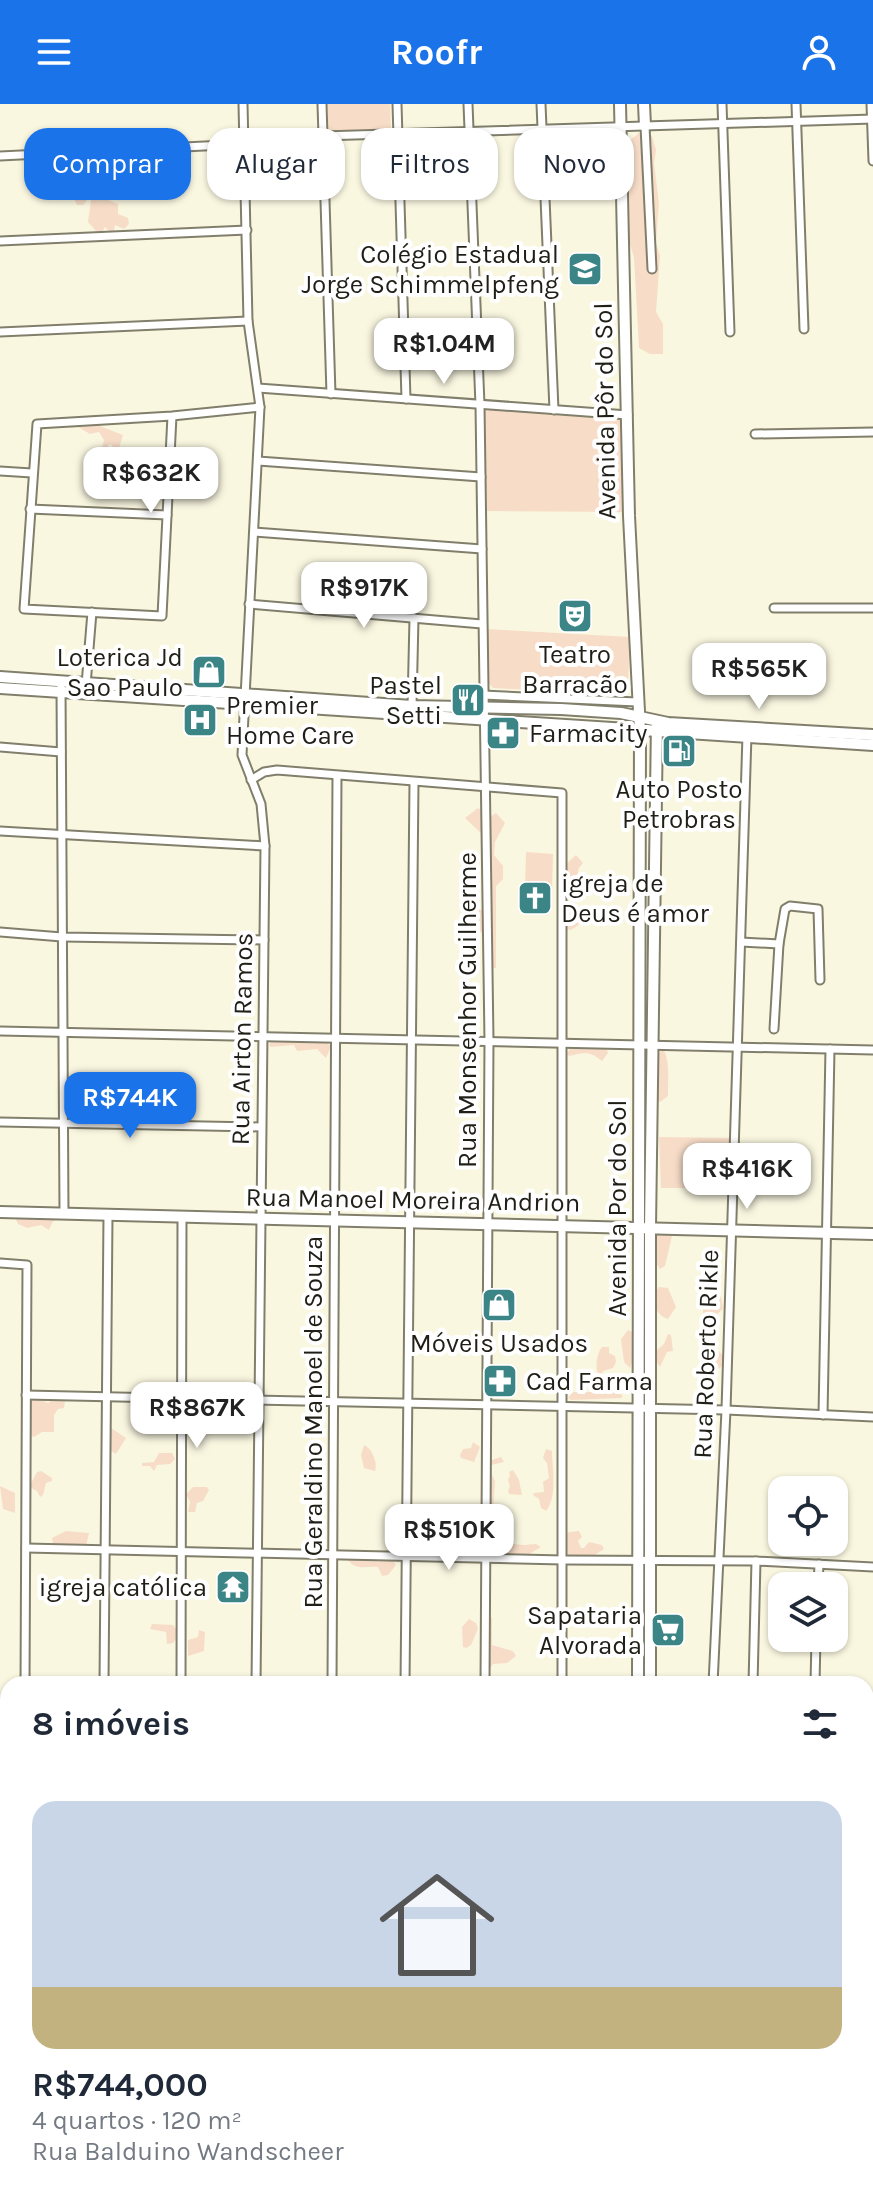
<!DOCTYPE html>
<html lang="pt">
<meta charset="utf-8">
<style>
:root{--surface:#fff;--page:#f6f6f7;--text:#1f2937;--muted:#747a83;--line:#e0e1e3;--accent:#1a73e8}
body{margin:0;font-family:Karla,sans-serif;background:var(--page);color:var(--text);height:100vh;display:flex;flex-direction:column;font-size:30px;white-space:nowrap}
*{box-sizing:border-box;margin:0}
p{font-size:26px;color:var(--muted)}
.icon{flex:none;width:44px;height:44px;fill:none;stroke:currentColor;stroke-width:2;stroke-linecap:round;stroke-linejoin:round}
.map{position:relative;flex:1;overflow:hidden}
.panel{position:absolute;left:0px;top:1572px;width:874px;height:536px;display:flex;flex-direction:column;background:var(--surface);border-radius:24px 24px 0 0;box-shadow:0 2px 6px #0004}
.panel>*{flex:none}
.top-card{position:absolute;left:24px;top:24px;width:826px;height:72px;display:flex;gap:16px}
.buttons{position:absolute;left:768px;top:1372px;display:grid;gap:16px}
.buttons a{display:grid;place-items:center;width:80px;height:80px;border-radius:16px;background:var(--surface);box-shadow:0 2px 6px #0004;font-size:40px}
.price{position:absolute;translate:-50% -68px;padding:0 18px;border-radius:16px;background:#fff;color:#222;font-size:26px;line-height:52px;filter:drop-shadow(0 2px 4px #0008)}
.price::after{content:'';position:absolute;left:50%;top:48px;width:24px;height:18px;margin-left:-12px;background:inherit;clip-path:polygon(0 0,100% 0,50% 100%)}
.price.on{background:var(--accent);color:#fff}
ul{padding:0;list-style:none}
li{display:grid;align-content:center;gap:16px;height:424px;padding:0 32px}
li+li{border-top:2px solid var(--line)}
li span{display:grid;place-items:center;height:248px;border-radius:24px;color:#555}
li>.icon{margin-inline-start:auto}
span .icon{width:144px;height:144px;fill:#fffc;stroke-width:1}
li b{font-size:34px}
h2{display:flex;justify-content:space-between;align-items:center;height:96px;padding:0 32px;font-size:34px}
.pill{padding:0 28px;border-radius:24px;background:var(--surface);box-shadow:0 2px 6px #0004;font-size:28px;line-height:72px}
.pill.on{background:var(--accent);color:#fff}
header{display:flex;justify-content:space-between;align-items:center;height:104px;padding:0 32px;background:var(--accent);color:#fff;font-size:36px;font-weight:700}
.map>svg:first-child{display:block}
.green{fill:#f7ddc8}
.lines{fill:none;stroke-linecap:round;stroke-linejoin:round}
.stream{stroke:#aced99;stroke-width:2}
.street-casing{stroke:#817f6b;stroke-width:11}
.secondary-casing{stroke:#817f6b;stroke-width:14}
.street{stroke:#fff;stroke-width:7}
.secondary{stroke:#fff;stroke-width:10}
.labels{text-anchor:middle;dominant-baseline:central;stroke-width:8;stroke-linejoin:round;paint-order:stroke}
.poi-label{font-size:26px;fill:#201f17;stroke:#fff;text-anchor:end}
.street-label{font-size:26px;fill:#201f17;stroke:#fff}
</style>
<header><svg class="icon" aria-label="menu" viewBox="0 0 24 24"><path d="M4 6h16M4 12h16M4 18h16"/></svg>Roofr<svg class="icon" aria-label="person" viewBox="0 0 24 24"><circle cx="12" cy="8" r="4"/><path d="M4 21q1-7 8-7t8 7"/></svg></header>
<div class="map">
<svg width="873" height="2108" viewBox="0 0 873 2108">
<rect width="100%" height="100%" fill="#faf7e1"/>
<g class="green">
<path d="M327,0H390L391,25L328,27Z"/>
<path d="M639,29L652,32L656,46L654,59L659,99L656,139L660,152L656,208L663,220V250H650L639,244L634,154L623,115L621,49L628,38Z"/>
<path d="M121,48L123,51L115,57L118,70L128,73L113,76L104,92L106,95L118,100V110L128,114L129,120L124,125L115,121L114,128L111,129L105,123L102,128L96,127L88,118L91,96H87L83,101H77L73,92L75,89L82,90L86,85L77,82L73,77L83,71H93L98,76H104L105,72L98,55L99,49Z"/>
<path d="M485,304L622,314L624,408L486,407Z"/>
<path d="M67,319H92L123,331L119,344L124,353L123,360L117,357L112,341L109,340L106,350L104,352L101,349L104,336L99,328L90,330L78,323L71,324Z"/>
<path d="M486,525L630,533L628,582L616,591L493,584L488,578Z"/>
<path d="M478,704L490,713L496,709L505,719L495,738L494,751L503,762V775L496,782V864H484L485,832L471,818V805L482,806L483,731L465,714Z"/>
<path d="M526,748L553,750L552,788L525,784Z"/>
<path d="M576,751L583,759L579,764L572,793L581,808L577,813L581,819L571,826L562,824L563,763Z"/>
<path d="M272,936L326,938L331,942L326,954L317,945L297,947L294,941L271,943L269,941Z"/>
<path d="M601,942L607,946L608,949L602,957C590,947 585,948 569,952L567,950L570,944Z"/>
<path d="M661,947H664C670,957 668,980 668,992L660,998L657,997C656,982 660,966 656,951Z"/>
<path d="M659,1033L729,1034L727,1084H661Z"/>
<path d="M14,1111L60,1112V1115L53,1117L49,1126L41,1121L27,1124L18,1120Z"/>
<path d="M673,1128L665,1162L660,1165L655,1157L654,1129Z"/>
<path d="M659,1183L668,1184L676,1203L668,1215C654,1211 650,1194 659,1183Z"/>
<path d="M714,1191L721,1192L723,1205L716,1211L703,1213V1202L709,1200Z"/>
<path d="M628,1226L634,1229C630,1245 636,1250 630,1264L624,1258L621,1235Z"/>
<path d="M668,1230L671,1231L673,1247L667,1248L660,1263L655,1256L656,1247L664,1240Z"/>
<path d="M602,1243H609V1249L615,1252L616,1258L613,1264L603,1267L601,1273C594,1268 596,1250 602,1243Z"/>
<circle cx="714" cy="1256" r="10"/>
<path d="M573,1288H616L622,1291V1294L571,1296L568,1294Z"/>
<path d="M29,1295H39L48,1299L54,1295L65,1297L64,1304L58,1305L54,1311V1328H42L34,1333L29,1331Z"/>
<path d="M167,1296L169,1302L174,1306L171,1311L129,1301L134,1297Z"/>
<path d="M111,1324L126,1334L116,1350L108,1345Z"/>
<path d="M473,1338L480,1343L474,1358L461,1354L460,1351L463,1345L471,1344Z"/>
<path d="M364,1341C372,1344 378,1359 375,1367L364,1364L361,1351Z"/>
<path d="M546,1345L552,1347C552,1364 558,1393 546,1407L541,1404L539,1395L533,1391L534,1389L544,1388L543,1378L549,1374L547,1359L543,1354Z"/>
<path d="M159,1349H172L175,1355L170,1360L157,1361L154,1367L150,1362H142V1359L154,1358Z"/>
<path d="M501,1353L504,1358L491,1361L492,1371L495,1377L493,1411L490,1413L487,1412L489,1357Z"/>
<path d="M513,1366L519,1376L522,1391L509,1390L508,1387L510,1382L508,1376L510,1371L509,1368Z"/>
<path d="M41,1367L52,1374V1377L46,1379L43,1391L40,1393L37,1387L29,1383L37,1368Z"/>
<path d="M0,1382L15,1389V1409L3,1405Z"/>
<path d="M193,1383H207L209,1386L203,1397L197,1399L195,1408H188L190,1398L186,1390Z"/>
<path d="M66,1427L89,1429L86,1442L53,1440L52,1434Z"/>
<path d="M579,1427L582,1433L578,1437L581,1444H584L589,1438L602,1441L604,1445L590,1454L567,1455L565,1431L569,1428Z"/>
<path d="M488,1434H491L492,1438L524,1441L536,1440L541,1443L526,1452L502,1448L489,1450Z"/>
<path d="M350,1452L373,1454L378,1458L390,1454L396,1461L388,1471L382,1472L378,1463C365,1462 356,1467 347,1455Z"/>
<path d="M488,1512L492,1514V1541L513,1547L516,1552L507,1559L493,1560L489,1566Z"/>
<path d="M469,1515L476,1519L478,1525L471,1541L466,1544L463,1543L462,1523Z"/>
<path d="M152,1520L173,1521L178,1527V1533L173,1539L167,1540L166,1528L150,1525Z"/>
<path d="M199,1526L205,1528L204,1547L188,1552V1536L198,1533Z"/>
<path d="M7,1994L8,2026L0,2024L1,1996Z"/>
<path d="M0,2072H8V2100H90L89,2108H63L59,2103L58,2108H0Z"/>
</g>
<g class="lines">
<path class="stream" d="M0,2028L2,2029"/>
<g class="street-casing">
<g id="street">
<path d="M243,0L248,217L260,303L242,651L261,700L265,742L256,1580"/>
<path d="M322,0L331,290"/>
<path d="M397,0L406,295"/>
<path d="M468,0L480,301L489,937L485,1580"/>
<path d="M541,0L554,306"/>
<path d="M722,0L730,228"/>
<path d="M796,0L804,225"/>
<path d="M871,0L873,57"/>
<path d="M645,22L652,165"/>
<path d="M0,52L245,40L322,32L873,15"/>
<path d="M0,137L247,126"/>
<path d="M0,228L248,217"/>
<path d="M258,284L628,311"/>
<path d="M172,312L162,512L24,505L37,320L172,312L260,303"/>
<path d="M755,330L873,328"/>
<path d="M258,357L481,373"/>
<path d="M0,367L32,369"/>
<path d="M30,405L167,411"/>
<path d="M254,428L482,445"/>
<path d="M249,500L482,520"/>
<path d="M774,504H873"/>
<path d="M86,581L92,508"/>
<path d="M61,583L64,1109"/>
<path d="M483,591L637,598"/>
<path d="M412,602L414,514"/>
<path d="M0,643L61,648"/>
<path d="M251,676L264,668L277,666L562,689V1580"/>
<path d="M0,727L265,742"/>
<path d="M0,828L62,833L264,836"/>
<path d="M741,838L779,840L785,805L790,802L818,805L820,876"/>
<path d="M774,925L779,840"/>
<path d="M0,927L873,946"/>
<path d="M0,1018L261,1023"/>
<path d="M0,1159L27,1161L25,1580"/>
<path d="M26,1291L726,1306L873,1313"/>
<path d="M823,1311L830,945"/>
<path d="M26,1444L563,1456L756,1457L873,1463"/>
<path d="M818,1482L819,1460"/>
<path d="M104,1580L108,1111"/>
<path d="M181,1580L182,1113"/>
<path d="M332,1580L337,672"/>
<path d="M405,1580L414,678"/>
<path d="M713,1580L726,1306L747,631"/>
<path d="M753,1580L756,1457"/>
<path d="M815,1580L816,1534"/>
<path d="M0,1642L8,1643"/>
<path d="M866,1662L873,1663"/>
<path d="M0,1841H8"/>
<path d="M866,1859H873"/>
<path d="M870,2061L873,1910"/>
<path d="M557,2100V2108"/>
<path d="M99,2108V2100"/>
<path d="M178,2108V2100"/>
<path d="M254,2108V2100"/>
<path d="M330,2108V2100"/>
<path d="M403,2108V2100"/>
<path d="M479,2108L480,2100"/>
<path d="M745,2108V2100"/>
</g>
</g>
<g class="secondary-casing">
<g id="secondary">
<path d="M620,0L629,412L640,627L638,1580"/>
<path d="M644,0L645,22"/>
<path d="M0,573L412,602L561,605L621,609L668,619L873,631"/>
<path d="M0,584L873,641"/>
<path d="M0,1108L873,1130"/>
<path d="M650,1580V1124L657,618"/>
<path d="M631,2108V2100"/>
<path d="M645,2108L646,2100"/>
</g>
</g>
<use href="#street" class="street"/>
<use href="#secondary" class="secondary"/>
</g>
<defs>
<g id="school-square" transform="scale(1.8)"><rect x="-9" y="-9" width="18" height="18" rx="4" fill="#3c8586" stroke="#fff"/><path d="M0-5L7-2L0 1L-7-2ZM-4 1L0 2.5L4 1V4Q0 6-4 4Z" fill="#fff"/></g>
<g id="theatre-square" transform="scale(1.8)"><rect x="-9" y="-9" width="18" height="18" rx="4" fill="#3c8586" stroke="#fff"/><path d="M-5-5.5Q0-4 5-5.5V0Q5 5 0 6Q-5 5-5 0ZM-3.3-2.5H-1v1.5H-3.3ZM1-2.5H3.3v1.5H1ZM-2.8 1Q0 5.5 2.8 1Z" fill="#fff"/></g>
<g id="shop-square" transform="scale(1.8)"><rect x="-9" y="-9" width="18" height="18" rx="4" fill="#3c8586" stroke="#fff"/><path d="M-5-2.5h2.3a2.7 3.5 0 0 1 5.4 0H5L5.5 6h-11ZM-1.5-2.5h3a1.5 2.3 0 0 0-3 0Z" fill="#fff"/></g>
<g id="restaurant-square" transform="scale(1.8)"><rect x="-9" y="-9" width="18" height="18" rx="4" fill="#3c8586" stroke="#fff"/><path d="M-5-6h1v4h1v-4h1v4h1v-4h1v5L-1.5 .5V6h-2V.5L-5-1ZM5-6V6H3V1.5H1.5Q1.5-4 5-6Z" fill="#fff"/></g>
<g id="hospital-square" transform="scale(1.8)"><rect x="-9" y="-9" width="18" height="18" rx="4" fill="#3c8586" stroke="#fff"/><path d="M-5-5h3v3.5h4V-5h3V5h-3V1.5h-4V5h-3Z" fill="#fff"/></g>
<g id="pharmacy-square" transform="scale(1.8)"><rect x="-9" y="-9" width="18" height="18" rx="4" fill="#3c8586" stroke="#fff"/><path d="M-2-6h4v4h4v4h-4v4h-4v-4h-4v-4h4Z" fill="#fff"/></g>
<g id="fuel-square" transform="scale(1.8)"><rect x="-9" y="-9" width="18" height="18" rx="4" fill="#3c8586" stroke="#fff"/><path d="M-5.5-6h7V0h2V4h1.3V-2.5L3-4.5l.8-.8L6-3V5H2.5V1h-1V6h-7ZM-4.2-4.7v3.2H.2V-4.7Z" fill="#fff"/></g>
<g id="church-square" transform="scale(1.8)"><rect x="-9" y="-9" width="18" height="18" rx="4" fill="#3c8586" stroke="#fff"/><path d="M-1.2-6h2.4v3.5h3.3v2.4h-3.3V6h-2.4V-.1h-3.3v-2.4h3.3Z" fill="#fff"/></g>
<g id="temple-square" transform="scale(1.8)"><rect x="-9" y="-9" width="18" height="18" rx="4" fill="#3c8586" stroke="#fff"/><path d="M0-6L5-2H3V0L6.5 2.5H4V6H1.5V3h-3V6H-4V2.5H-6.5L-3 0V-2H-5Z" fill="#fff"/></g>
<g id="supermarket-square" transform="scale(1.8)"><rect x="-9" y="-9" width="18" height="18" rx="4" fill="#3c8586" stroke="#fff"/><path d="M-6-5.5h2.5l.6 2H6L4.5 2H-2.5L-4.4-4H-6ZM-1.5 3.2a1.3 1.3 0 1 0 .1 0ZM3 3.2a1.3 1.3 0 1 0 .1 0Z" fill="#fff"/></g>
</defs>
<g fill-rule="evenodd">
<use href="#school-square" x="585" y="165"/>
<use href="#theatre-square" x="575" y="512"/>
<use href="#shop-square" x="209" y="568"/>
<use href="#restaurant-square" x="468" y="596"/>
<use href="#hospital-square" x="200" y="616"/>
<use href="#pharmacy-square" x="503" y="629"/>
<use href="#fuel-square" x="679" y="647"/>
<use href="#church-square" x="535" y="794"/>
<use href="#shop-square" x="499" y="1201"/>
<use href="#pharmacy-square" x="500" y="1277"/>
<use href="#temple-square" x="233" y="1483"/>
<use href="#supermarket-square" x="668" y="1526"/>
</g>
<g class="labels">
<g class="poi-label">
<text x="559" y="150">Colégio Estadual<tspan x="559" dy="30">Jorge Schimmelpfeng</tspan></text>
<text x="575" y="550" text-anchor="middle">Teatro<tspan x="575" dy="30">Barracão</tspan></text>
<text x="183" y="553">Loterica Jd<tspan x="183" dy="30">Sao Paulo</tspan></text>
<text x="442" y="581">Pastel<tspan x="442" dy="30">Setti</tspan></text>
<text x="226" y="601" text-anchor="start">Premier<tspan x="226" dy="30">Home Care</tspan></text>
<text x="529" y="629" text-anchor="start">Farmacity</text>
<text x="679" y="685" text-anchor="middle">Auto Posto<tspan x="679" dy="30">Petrobras</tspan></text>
<text x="561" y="779" text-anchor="start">igreja de<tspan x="561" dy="30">Deus é amor</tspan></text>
<text x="499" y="1239" text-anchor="middle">Móveis Usados</text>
<text x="526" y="1277" text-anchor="start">Cad Farma</text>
<text x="207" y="1483">igreja católica</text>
<text x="642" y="1511">Sapataria<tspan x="642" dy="30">Alvorada</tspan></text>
</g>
<g class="street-label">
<text transform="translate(605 307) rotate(-91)">Avenida Pôr do Sol</text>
<text transform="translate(467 906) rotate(-90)">Rua Monsenhor Guilherme</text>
<text transform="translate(242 935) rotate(-89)">Rua Airton Ramos</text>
<text transform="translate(413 1096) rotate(1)">Rua Manoel Moreira Andrion</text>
<text transform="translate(617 1104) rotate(-90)">Avenida Por do Sol</text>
<text transform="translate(706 1250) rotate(-88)">Rua Roberto Rikle</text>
<text transform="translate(313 1318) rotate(-90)">Rua Geraldino Manoel de Souza</text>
</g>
</g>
</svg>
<div class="buttons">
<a><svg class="icon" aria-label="locate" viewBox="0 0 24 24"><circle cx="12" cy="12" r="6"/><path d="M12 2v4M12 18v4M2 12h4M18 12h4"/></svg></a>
<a><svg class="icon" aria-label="layers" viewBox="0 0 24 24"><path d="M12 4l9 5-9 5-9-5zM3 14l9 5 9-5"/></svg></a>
</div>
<b class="price" style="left:444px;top:282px">R$1.04M</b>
<b class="price" style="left:151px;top:411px">R$632K</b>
<b class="price" style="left:364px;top:526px">R$917K</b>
<b class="price" style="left:759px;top:607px">R$565K</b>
<b class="price on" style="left:130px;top:1036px">R$744K</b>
<b class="price" style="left:747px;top:1107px">R$416K</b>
<b class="price" style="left:197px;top:1346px">R$867K</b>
<b class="price" style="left:449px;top:1468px">R$510K</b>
<div class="top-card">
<a class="pill on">Comprar</a>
<a class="pill">Alugar</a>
<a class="pill">Filtros</a>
<a class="pill">Novo</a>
</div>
<section class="panel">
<h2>8 imóveis<svg class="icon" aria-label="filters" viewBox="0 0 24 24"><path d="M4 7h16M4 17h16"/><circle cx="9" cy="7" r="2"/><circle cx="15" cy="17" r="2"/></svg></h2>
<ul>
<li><span style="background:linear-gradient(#c9d6e8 75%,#c2b280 0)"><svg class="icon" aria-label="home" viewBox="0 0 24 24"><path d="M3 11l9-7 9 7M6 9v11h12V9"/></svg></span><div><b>R$744,000</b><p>4 quartos · 120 m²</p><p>Rua Balduino Wandscheer</p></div></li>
</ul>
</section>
</div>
